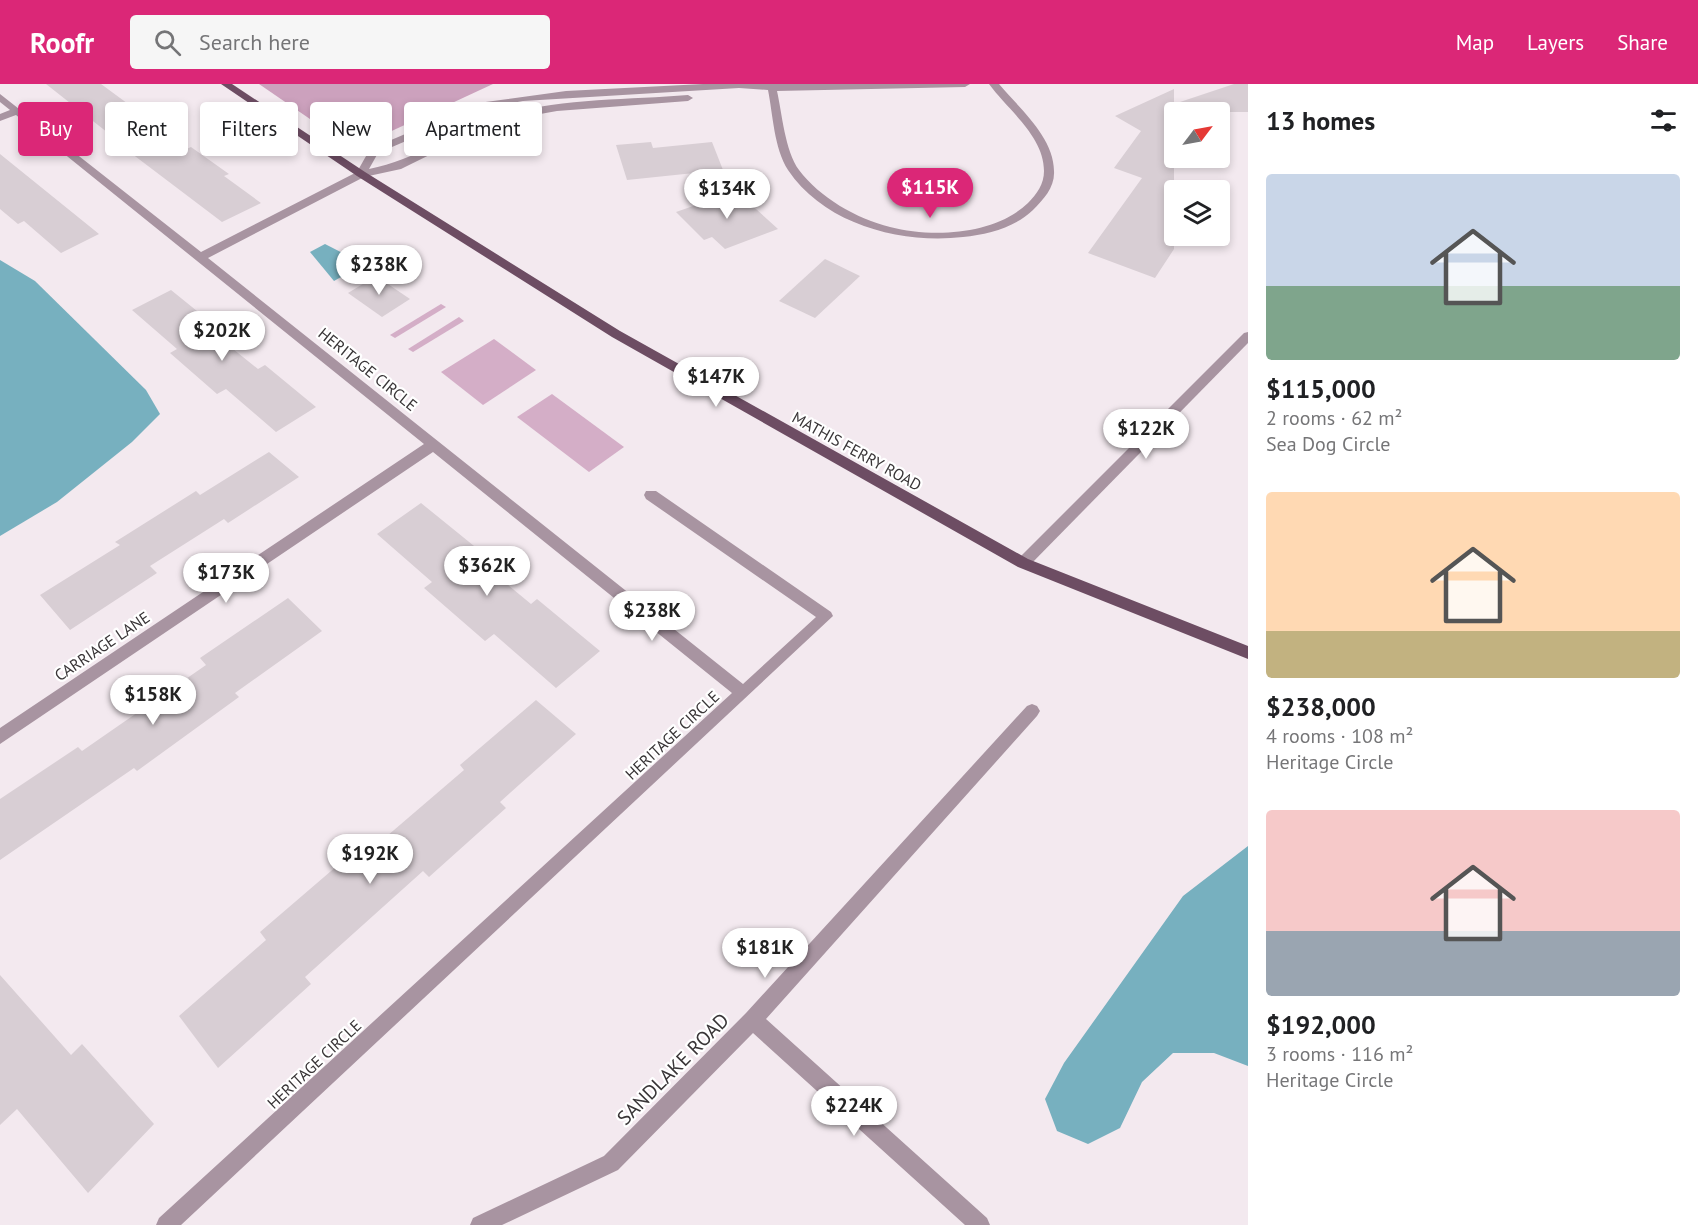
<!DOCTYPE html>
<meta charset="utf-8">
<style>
:root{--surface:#fff;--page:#f6f6f6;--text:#202124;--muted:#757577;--accent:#db2777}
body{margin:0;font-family:"PT Sans",sans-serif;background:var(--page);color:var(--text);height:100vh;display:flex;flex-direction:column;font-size:22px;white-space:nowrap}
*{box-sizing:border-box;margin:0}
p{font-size:20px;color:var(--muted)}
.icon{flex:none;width:33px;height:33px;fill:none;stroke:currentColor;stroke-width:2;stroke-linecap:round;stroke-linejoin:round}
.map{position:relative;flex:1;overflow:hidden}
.drawer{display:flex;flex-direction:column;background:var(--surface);width:450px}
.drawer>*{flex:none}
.guide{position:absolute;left:18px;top:18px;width:570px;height:54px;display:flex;gap:12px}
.needle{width:39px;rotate:58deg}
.controls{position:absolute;left:1164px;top:18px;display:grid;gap:12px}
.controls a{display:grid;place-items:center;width:66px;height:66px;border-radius:6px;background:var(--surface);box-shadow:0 3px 9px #0003;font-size:30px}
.price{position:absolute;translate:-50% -51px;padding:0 14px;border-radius:21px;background:#fff;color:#222;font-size:20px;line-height:39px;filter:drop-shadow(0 2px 3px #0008)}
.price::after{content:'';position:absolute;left:50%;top:36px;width:18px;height:14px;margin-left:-9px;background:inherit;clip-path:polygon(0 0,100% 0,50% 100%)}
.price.selected{background:var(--accent);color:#fff}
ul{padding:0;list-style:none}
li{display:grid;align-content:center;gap:12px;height:318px;padding:0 18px}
li span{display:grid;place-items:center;height:186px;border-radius:6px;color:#555}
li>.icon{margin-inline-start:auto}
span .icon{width:108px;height:108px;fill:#fffc;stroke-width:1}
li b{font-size:26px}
h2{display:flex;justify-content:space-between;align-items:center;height:72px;padding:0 18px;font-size:26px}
.tag{padding:0 21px;border-radius:6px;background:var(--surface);box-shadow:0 3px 9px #0003;font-size:21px;line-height:54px}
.tag.selected{background:var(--accent);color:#fff}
header{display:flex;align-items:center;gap:36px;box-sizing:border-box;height:84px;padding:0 30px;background:var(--accent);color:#fff}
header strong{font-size:28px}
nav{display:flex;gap:33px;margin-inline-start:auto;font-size:21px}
.search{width:420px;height:54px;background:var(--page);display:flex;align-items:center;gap:15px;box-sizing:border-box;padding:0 21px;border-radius:6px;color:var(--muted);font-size:22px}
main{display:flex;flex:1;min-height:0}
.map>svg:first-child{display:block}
.green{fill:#d4aec7}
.forest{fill:#cca1bd}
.water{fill:#77b0bf}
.building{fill:#d8ced4}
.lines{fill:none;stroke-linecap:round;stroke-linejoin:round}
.minor{fill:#a894a1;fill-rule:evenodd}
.major{fill:#6d4d63;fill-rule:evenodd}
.labels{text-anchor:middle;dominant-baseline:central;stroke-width:4.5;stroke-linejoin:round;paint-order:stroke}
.street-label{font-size:16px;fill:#393537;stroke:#fff}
.near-street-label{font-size:20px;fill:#393537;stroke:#fff}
</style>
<header>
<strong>Roofr</strong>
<div class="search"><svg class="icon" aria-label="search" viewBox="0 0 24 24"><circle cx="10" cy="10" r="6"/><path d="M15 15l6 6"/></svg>Search here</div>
<nav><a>Map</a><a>Layers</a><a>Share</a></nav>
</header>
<main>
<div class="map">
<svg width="1248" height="1141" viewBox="0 0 1248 1141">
<rect width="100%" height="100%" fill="#f3e9ef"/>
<g class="green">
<path d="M441,220L446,223L395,254L390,251Z"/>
<path d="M459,233L464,237L413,268L408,265Z"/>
<path d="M494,255L536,286L483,321L441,288Z"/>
<path d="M552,310L624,363L589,388L517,333Z"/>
</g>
<path class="forest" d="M259,0H493L383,51L342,57Z"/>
<g class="water">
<path d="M325,160L364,180L334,197L310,168Z"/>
<path d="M0,176L35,197L146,306L160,330L132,358L57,418L0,452Z"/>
<path d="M1248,762V982L1214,969H1173L1142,998L1120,1044L1088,1060L1057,1047L1045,1015L1064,979L1183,812Z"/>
</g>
<g class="building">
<path d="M46,0H101L135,25L130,27L184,66L191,63L229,90L224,92L261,119L222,138L115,57L117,56Z"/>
<path d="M1234,0H1248V28H1174V165L1155,194L1088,169L1142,94L1114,84L1141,47L1115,32L1174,5V20Z"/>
<path d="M651,58L653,64L712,58L723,86L627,96L616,61Z"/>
<path d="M0,70L99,150L61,169L24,137L18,140L0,125Z"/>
<path d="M736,107L778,145L725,165L712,153L704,156L676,128Z"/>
<path d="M825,175L860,192L815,234L779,217Z"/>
<path d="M376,192L410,215L382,233L348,209Z"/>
<path d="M171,206L218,244L212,248L258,285L265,281L316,323L276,348L226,305L217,310L170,269L177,265L132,226Z"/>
<path d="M269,368L299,393L228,439L224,435L150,482L157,489L70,546L40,511L120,461L115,458L196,407L200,411Z"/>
<path d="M421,419L479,466L472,471L531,520L537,515L600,567L556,604L494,550L485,557L424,504L432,498L377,450Z"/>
<path d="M288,514L322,547L235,609L239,613L137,687L134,684L0,776V715L78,663L82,667L206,581L200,574Z"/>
<path d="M536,616L576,650L500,718L506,724L429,793L423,787L305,893L311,900L218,984L179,932L266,856L260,848L352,769L359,776L464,686L460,681Z"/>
<path d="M0,891L71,971L82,960L154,1040L88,1109L17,1025L0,1041Z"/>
</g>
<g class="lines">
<g class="minor">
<path d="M703,0H970L965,3L777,7C782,29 785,67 799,86C819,113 857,135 890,143C933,154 995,151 1028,119C1037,110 1044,100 1044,87C1044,52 1008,26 989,0H999C1019,24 1054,53 1054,87C1055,103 1044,115 1033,126C1014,144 988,150 963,153C901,160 825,141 788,86C774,64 773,31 768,6L739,4L523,17L483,24L378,69L369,85C416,76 455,47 501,32C556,14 630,16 688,11L693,14L688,17L557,27L507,36L472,50L401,85L364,93L208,174L743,600L816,533L646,415L644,411L646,407H656L831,528L833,532L181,1141H156L159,1134L732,609L433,368L0,660V644L424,360L16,31L0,37V30L10,26L0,18V10L201,168L357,88L370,65L478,19L566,7Z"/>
<path d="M1248,248V259L1028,483H1018L1016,479L1018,475L1244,249Z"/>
<path d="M1032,620L1037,622L1040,627L1037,632L766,935L987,1134L990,1141H965L753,949L618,1086L502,1141H470L473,1134L604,1072L746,929L1027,622Z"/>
</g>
<path class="major" d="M221,0H232L365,88L620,247L1028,475L1248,562V575L1018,483L612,253L357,92Z"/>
</g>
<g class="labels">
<g class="street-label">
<text transform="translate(368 285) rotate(39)">HERITAGE CIRCLE</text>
<text transform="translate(857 367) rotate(29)">MATHIS FERRY ROAD</text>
<text transform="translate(102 562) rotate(-34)">CARRIAGE LANE</text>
<text transform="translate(672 651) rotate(-43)">HERITAGE CIRCLE</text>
<text transform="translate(314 980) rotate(-43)">HERITAGE CIRCLE</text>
</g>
<g class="near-street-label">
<text transform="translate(673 985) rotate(-45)">SANDLAKE ROAD</text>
</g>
</g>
</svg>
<div class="controls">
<a><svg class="needle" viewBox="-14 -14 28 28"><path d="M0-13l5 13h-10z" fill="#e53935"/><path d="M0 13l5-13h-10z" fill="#757577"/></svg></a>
<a><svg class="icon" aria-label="layers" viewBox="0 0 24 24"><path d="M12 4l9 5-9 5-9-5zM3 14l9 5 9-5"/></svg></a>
</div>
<b class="price selected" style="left:930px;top:135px">$115K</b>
<b class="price" style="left:727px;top:136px">$134K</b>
<b class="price" style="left:379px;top:212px">$238K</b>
<b class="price" style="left:222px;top:278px">$202K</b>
<b class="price" style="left:716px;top:324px">$147K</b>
<b class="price" style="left:1146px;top:376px">$122K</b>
<b class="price" style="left:487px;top:513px">$362K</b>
<b class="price" style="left:226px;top:520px">$173K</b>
<b class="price" style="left:652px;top:558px">$238K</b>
<b class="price" style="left:153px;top:642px">$158K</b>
<b class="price" style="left:370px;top:801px">$192K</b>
<b class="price" style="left:765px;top:895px">$181K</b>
<b class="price" style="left:854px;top:1053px">$224K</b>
<div class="guide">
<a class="tag selected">Buy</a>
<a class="tag">Rent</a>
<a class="tag">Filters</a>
<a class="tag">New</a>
<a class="tag">Apartment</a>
</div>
</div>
<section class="drawer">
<h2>13 homes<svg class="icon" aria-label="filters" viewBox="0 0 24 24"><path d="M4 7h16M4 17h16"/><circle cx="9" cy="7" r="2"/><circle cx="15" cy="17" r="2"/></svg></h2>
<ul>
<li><span style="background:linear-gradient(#c9d6e8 60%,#7fa58c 0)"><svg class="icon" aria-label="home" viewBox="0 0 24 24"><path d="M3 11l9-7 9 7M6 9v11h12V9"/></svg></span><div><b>$115,000</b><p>2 rooms · 62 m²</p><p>Sea Dog Circle</p></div></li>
<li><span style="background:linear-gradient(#ffd9b3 75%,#c2b280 0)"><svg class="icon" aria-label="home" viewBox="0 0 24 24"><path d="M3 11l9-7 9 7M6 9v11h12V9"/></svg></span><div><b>$238,000</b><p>4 rooms · 108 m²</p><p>Heritage Circle</p></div></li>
<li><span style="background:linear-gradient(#f6c9c9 65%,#9aa5b1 0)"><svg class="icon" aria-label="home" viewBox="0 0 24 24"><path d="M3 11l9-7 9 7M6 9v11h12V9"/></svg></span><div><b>$192,000</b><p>3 rooms · 116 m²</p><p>Heritage Circle</p></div></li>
</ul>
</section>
</main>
